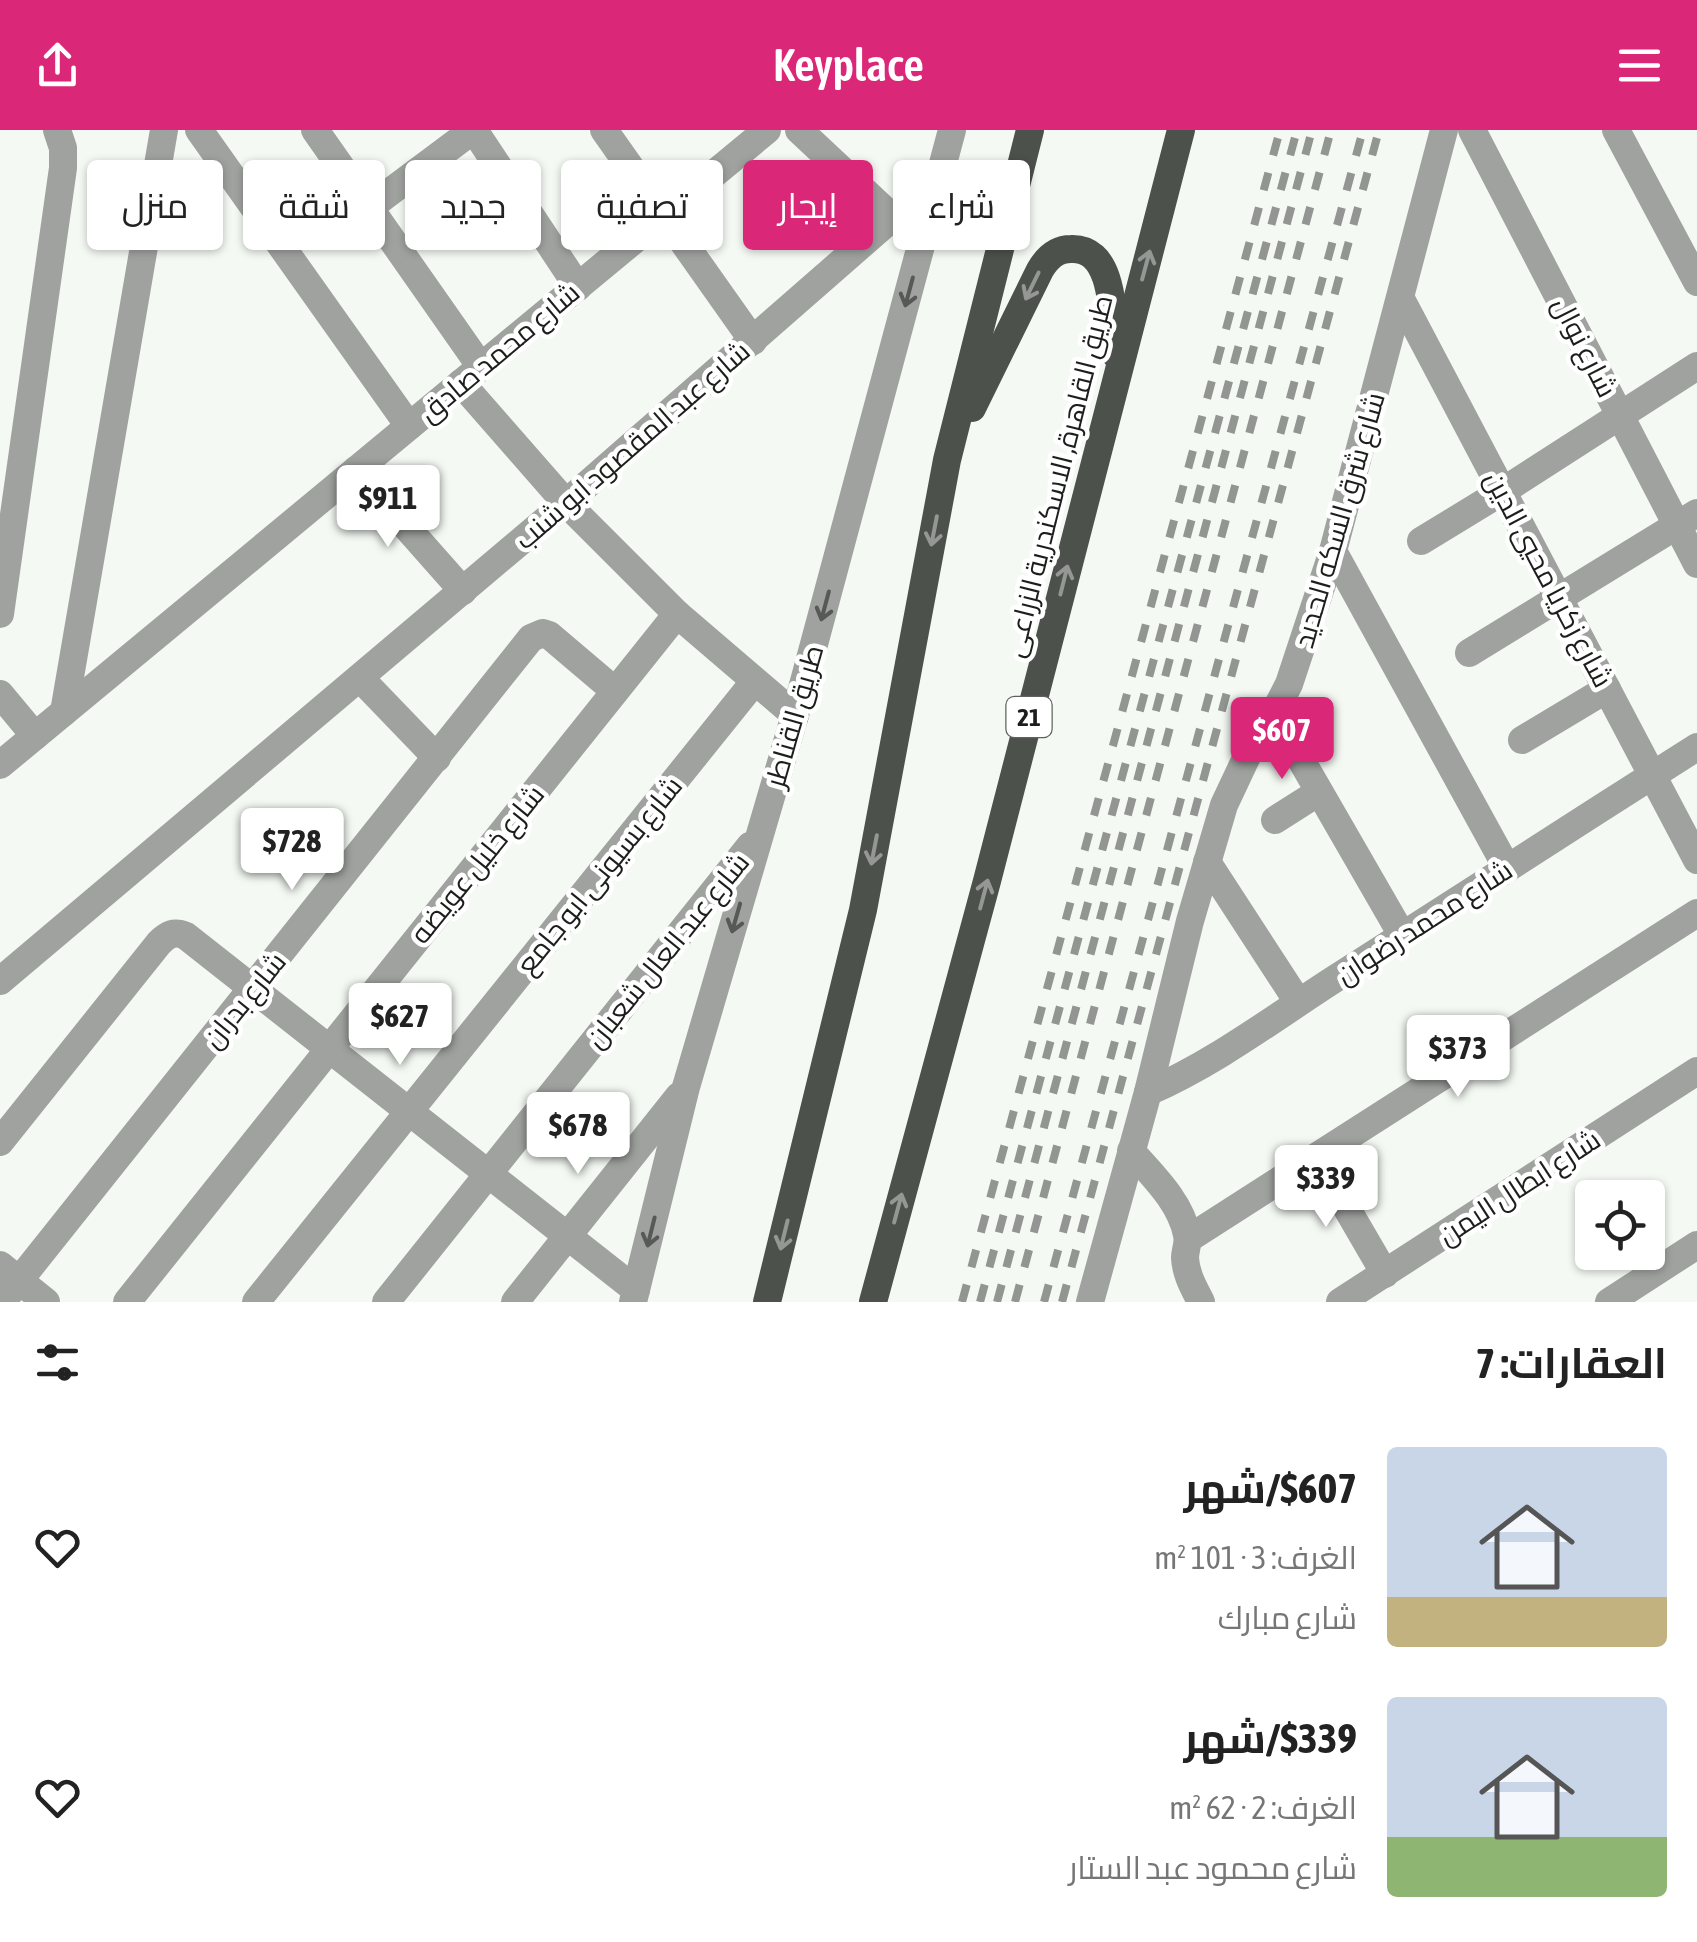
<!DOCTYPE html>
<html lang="ar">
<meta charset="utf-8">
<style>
:root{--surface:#fff;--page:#f6f6f6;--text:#222;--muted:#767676;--accent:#db2777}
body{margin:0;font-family:"Asap Condensed",Cairo,sans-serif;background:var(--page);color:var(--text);direction:rtl;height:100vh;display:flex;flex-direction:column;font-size:38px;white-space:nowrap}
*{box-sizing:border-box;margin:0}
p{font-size:32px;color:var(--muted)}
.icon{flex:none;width:55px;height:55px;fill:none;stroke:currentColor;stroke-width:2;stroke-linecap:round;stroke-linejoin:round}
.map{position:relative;height:1172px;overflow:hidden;direction:ltr}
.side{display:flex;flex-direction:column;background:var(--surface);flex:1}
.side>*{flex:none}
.banner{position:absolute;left:30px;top:30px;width:1000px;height:90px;direction:rtl;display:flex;gap:20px}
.buttons{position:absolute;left:1575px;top:1050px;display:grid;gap:20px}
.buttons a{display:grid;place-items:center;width:90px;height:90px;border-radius:10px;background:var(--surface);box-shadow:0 2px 8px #0004;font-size:50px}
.price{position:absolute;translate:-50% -85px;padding:0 22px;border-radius:10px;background:#fff;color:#222;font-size:32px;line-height:65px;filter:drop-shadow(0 2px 5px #0008)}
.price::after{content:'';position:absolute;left:50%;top:60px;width:30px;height:22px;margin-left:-15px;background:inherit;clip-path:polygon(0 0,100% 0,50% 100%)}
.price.selected{background:var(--accent);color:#fff}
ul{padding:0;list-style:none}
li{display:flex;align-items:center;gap:30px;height:250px;padding:0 30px}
li span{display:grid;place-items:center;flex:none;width:280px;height:200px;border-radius:10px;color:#555}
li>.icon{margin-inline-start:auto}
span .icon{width:120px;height:120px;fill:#fffc;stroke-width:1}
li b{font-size:42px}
h2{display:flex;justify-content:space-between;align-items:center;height:120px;padding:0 30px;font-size:42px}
.tag{padding:0 35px;border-radius:10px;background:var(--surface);box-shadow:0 2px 8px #0004;font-size:35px;line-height:90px}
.tag.selected{background:var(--accent);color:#fff}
header{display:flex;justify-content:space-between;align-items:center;height:130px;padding:0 30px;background:var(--accent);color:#fff;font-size:45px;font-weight:600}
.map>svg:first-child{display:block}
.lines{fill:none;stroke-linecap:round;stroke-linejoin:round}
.minor{stroke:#a0a2a0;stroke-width:28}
.trunk{stroke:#4d514c;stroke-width:28}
.rail{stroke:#929591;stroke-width:8;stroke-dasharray:18 18;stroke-linecap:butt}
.oneway{stroke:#949794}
.oneway2{stroke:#575957}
.labels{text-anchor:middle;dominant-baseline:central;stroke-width:9;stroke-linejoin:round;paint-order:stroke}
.shield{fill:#fff;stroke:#606260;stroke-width:2.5}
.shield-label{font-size:25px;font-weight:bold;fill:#1c1e1c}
.street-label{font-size:28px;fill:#1c1e1c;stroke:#fff}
</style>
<header><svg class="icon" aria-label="menu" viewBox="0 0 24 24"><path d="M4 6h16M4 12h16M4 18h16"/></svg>Keyplace<svg class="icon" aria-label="share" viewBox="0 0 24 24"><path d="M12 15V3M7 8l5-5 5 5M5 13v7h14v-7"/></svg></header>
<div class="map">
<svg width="1697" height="1172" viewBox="0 0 1697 1172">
<rect width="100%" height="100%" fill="#f4f9f3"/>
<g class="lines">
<g class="minor">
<path d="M199,0L409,296"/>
<path d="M315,0L481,237"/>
<path d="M474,0L578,157"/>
<path d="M604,0L753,211"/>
<path d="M799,0L893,88"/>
<path d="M1472,0L1697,434"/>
<path d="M1616,0L1697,152"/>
<path d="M370,77L473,0"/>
<path d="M1401,169L1697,730"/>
<path d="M461,253L566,373L677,484L795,585"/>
<path d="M356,340L463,461"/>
<path d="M1421,411L1503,361L1697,236"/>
<path d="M1333,421L1507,738"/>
<path d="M0,484L63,38V18L57,0"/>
<path d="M1469,523L1697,383"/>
<path d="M360,548L437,628"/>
<path d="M0,564L35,606"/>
<path d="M64,582L164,0"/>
<path d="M1274,583L1402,805"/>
<path d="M1522,610L1607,559"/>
<path d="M0,635L767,0"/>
<path d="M1275,690L1319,662"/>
<path d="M1207,732L1298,872"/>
<path d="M0,851L566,373L940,46"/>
<path d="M1148,962C1219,931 1279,884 1344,843C1461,768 1579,692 1697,617"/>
<path d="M0,1012L159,813C168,804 174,801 186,806L636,1160"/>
<path d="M1131,1021C1152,1045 1181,1072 1187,1105C1189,1113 1185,1120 1185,1128C1186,1145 1194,1158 1201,1172"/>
<path d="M1317,1027L1385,1144"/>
<path d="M1188,1109L1697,783"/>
<path d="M0,1135L46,1172"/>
<path d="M2,1172L531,508L543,503L549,505L615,561"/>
<path d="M127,1172L677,484"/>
<path d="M256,1172L754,552"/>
<path d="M386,1172L750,716"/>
<path d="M515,1172L679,966"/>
<path d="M633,1172L686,957L795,585L952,0"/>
<path d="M1090,1172L1148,962L1190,791L1224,675L1248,624L1274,583L1289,554L1333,421L1444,0"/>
<path d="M1340,1172L1697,941"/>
<path d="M1609,1172L1697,1115"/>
</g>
<g class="trunk">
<path d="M972,278L1040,140C1047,128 1056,119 1071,119C1117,117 1112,193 1116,225"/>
<path d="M767,1172L863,780L947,330L1030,0"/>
<path d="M873,1172L987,751L1181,0"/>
</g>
<g class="rail">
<path d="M962,1172L1280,0"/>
<path d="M980,1172L1297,0"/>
<path d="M997,1172L1312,0"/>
<path d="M1015,1172L1331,0"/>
<path d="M1044,1172L1363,0"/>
<path d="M1062,1172L1379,0"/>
</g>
</g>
<defs><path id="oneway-shaft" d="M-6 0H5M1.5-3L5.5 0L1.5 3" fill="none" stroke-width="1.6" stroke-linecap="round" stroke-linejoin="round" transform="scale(2.5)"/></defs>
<g class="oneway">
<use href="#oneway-shaft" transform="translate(1146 135) rotate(-75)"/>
<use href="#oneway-shaft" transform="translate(1032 156) rotate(116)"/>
<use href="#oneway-shaft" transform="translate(934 401) rotate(101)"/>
<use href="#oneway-shaft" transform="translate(1064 450) rotate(-76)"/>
<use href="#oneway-shaft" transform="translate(874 720) rotate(101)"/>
<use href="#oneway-shaft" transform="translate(984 764) rotate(-75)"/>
<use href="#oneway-shaft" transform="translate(898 1078) rotate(-75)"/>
<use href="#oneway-shaft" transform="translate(784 1105) rotate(104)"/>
</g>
<g class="oneway2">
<use href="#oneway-shaft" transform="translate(909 162) rotate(105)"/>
<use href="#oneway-shaft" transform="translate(825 476) rotate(105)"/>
<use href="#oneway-shaft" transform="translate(736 788) rotate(106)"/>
<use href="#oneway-shaft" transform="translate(651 1102) rotate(104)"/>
</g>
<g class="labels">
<rect class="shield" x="1006.5" y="567" width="45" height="40" rx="8"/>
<g class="shield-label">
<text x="1029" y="587">21</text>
</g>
<g class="street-label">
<text transform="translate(1585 217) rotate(63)">شارع نوال</text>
<text transform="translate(499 222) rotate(-40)">شارع محمد صادق</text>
<text transform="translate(632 315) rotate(-41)">شارع عبد المقصود ابو شنب</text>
<text transform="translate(1058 346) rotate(-76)">طريق القاهرة, الاسكندرية الزراعى</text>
<text transform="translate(1339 390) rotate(-74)">شارع شرق السكه الحديد</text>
<text transform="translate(1549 449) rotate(62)">شارع زكريا محيي الدين</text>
<text transform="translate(794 586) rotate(-74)">طريق القناطر</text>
<text transform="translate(477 734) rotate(-51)">شارع خليل عويضه</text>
<text transform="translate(599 745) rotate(-51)">شارع بسيونى ابو جامع</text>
<text transform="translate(1424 792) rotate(-33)">شارع محمد رضوان</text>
<text transform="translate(667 820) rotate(-51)">شارع عبد العال شعبان</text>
<text transform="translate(244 870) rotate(-51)">شارع بدران</text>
<text transform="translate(1519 1057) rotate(-33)">شارع ابطال اليمن</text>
</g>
</g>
</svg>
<div class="buttons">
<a><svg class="icon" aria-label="locate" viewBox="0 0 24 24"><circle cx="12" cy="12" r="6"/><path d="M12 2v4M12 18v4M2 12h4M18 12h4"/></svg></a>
</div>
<b class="price" style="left:388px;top:420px">$911</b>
<b class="price selected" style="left:1282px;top:652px">$607</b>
<b class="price" style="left:292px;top:763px">$728</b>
<b class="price" style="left:400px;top:938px">$627</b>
<b class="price" style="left:1458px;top:970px">$373</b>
<b class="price" style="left:578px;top:1047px">$678</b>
<b class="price" style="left:1326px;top:1100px">$339</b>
<div class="banner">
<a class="tag">شراء</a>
<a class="tag selected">إيجار</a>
<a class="tag">تصفية</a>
<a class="tag">جديد</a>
<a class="tag">شقة</a>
<a class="tag">منزل</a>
</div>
</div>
<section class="side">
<h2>العقارات: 7<svg class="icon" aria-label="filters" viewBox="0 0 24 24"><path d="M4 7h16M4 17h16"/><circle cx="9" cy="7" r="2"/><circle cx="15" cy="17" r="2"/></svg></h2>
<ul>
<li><span style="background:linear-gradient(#c9d6e8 75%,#c2b280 0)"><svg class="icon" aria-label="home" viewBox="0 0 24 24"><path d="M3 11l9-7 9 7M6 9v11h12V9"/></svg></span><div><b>$607/شهر</b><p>الغرف: 3 · 101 m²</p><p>شارع مبارك</p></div><svg class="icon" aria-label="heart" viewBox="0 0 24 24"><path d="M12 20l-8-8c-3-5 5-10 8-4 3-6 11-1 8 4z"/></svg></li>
<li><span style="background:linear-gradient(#c9d6e8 70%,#8fb573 0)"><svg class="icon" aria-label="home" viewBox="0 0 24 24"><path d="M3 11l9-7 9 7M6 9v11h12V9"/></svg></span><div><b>$339/شهر</b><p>الغرف: 2 · 62 m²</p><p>شارع محمود عبد الستار</p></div><svg class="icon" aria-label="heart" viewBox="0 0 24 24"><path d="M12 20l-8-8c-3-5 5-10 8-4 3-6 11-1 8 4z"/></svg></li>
</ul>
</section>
